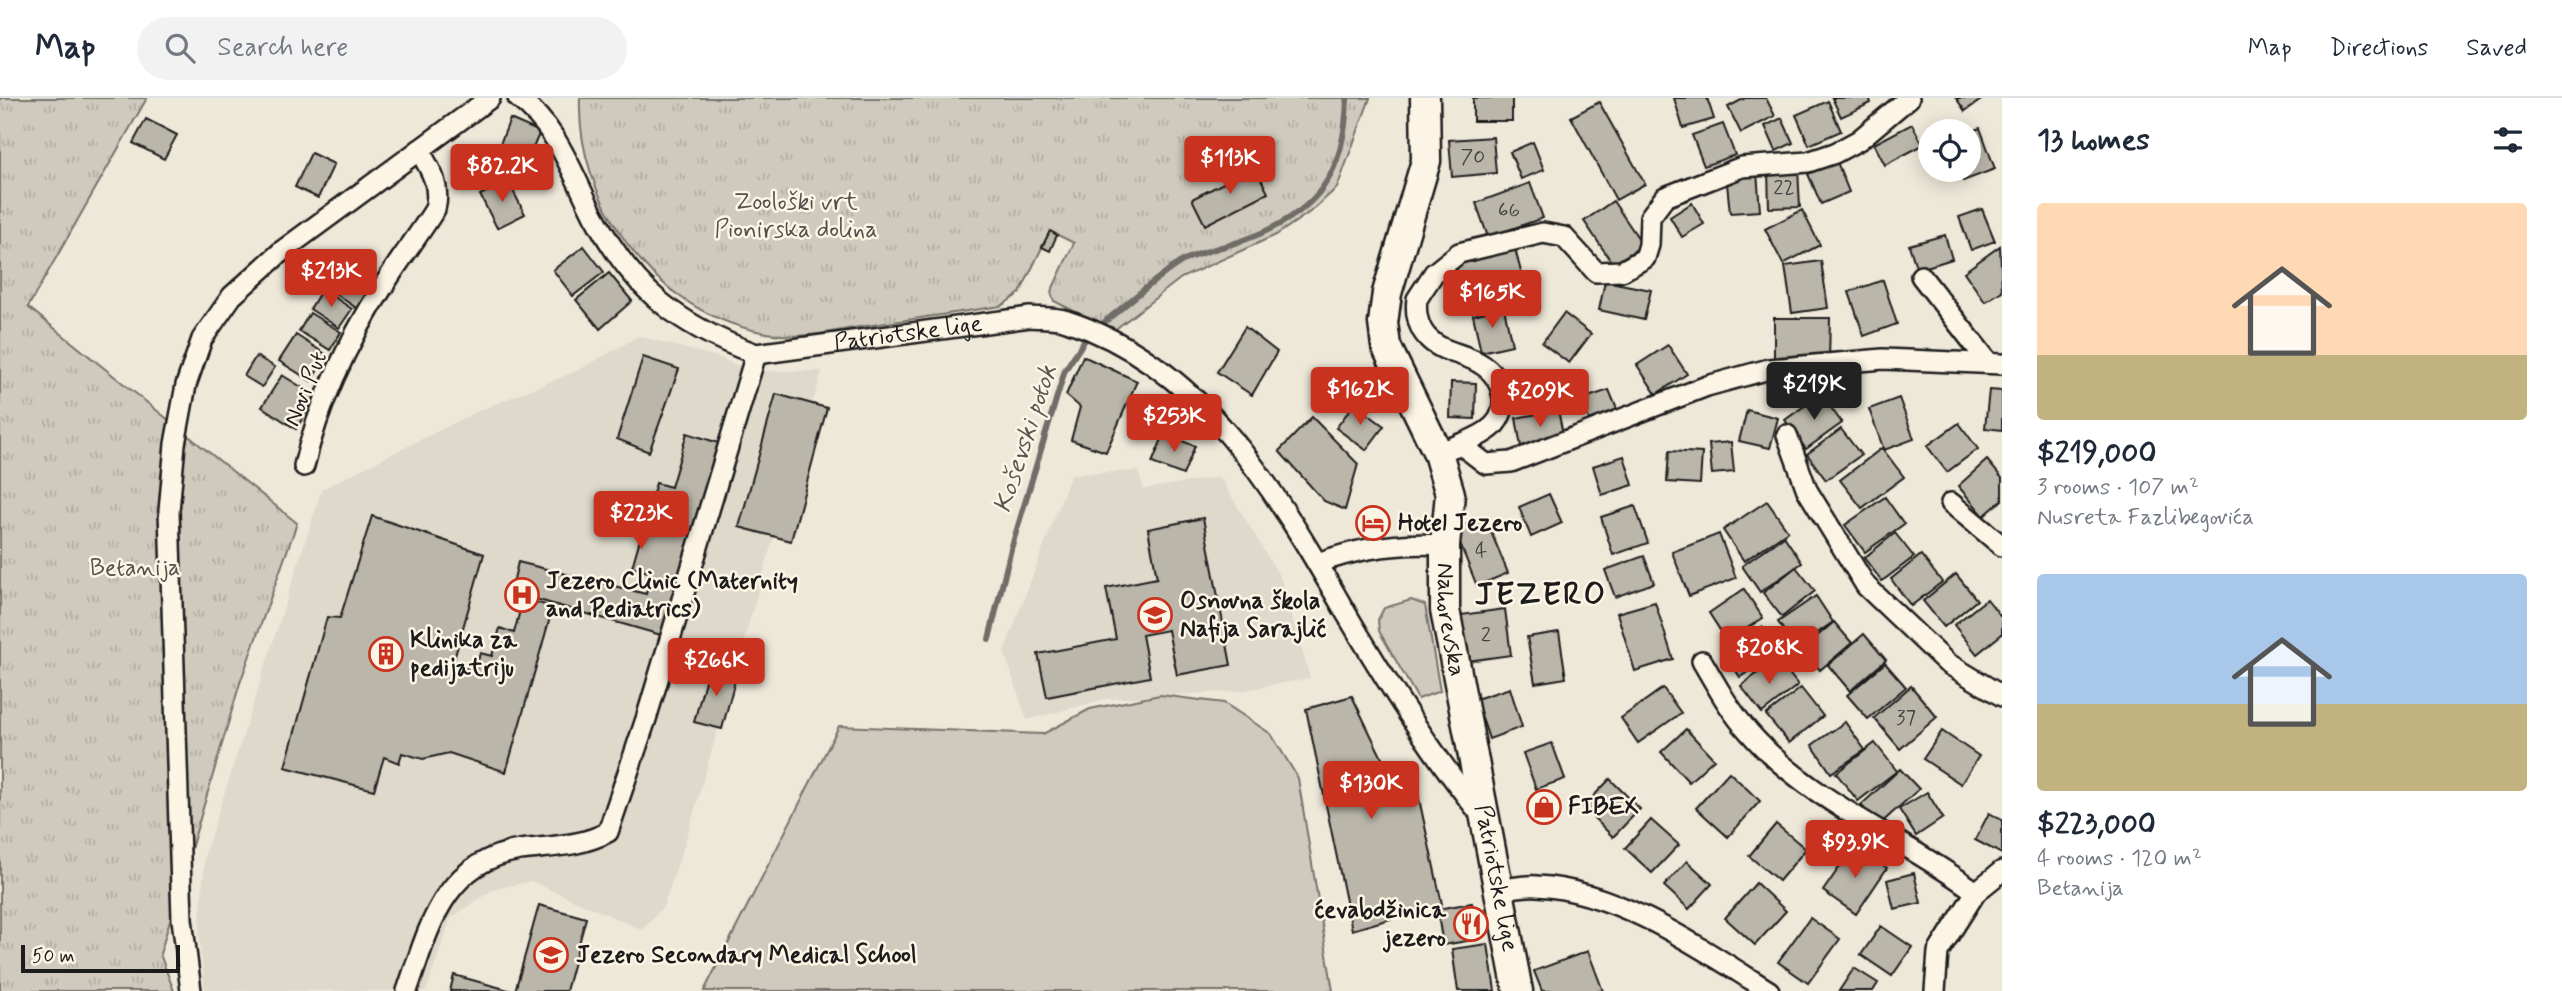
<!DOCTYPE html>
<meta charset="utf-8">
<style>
:root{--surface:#fff;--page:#f2f2f3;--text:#1f2937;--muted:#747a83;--line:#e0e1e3;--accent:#c8321e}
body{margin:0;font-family:Mynerve,sans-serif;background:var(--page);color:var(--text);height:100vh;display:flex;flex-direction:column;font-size:26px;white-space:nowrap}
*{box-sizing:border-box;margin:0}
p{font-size:23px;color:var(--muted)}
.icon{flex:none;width:38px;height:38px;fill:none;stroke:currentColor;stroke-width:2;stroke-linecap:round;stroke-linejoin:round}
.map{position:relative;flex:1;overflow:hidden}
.details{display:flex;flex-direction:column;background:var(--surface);width:560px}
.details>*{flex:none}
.fabs{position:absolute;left:1918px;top:21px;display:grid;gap:14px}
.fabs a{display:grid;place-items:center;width:63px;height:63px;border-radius:50%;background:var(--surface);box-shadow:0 4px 18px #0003;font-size:35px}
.scale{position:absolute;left:21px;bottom:18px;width:159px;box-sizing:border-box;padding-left:7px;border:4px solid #1c1c1c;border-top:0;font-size:19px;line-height:24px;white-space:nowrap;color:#1c1c1c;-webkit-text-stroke:5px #fcf5e5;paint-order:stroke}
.price{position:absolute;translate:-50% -60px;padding:0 16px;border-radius:7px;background:var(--accent);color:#fff;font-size:23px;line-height:46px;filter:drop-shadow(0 2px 4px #0008)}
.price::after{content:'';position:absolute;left:50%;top:42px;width:21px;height:16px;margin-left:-10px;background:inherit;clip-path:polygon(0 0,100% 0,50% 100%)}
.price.selected{background:#222;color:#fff}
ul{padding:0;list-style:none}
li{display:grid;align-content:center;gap:14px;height:371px;padding:0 35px}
li span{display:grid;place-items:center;height:217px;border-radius:7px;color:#555}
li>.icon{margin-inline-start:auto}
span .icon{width:126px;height:126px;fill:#fffc;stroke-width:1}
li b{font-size:30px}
h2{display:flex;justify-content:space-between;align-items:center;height:84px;padding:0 35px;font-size:30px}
header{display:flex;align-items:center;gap:42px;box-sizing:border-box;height:98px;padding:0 35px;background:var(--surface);border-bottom:2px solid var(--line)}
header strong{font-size:33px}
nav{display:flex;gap:38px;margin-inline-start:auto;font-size:24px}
.search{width:490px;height:63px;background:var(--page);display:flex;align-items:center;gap:18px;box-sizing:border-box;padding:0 24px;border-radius:38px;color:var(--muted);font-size:26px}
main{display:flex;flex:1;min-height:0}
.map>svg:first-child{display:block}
.built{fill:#ded9cb}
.grass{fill:#cfcabd;stroke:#76736c;stroke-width:2}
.park{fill:url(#park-tufts);stroke:#76736c;stroke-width:2}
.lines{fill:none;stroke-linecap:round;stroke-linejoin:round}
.stream{stroke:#6f6c67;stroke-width:6}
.building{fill:#bab6aa;stroke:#1c1c1c;stroke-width:2}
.street-casing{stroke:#1c1c1c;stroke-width:24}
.secondary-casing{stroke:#1c1c1c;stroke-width:33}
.street{stroke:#fcf5e5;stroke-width:19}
.secondary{stroke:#fcf5e5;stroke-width:28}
.labels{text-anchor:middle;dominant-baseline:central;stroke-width:5;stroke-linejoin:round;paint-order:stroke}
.number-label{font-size:21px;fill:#444240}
.park-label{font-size:24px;fill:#52504c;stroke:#fcf5e5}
.street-label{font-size:24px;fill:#1c1c1c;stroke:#fcf5e5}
.poi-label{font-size:24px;font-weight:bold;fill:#1c1c1c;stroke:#fcf5e5;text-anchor:start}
.water-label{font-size:26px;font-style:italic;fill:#5b5854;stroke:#fcf5e5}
.district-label{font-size:32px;font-weight:bold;letter-spacing:2px;fill:#1c1c1c;stroke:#fcf5e5}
</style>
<header>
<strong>Map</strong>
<div class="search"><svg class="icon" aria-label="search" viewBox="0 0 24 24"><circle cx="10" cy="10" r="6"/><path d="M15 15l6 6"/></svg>Search here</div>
<nav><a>Map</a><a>Directions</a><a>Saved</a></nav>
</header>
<main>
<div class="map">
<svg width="2002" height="893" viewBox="0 0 2002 893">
<defs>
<pattern id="park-tufts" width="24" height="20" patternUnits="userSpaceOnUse" patternTransform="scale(1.75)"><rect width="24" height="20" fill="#cfcabd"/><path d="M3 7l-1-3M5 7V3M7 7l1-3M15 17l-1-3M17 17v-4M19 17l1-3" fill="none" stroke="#b1ada2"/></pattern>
</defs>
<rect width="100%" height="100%" fill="#eee8d9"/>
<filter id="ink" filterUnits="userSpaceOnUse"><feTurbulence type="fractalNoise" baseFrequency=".0143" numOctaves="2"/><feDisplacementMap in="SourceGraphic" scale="14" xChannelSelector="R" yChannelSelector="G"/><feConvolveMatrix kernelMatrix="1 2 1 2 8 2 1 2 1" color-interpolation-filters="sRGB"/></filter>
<g filter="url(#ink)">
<g class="built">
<path d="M639,238L717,259L752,273H822L685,745L663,809L642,832L531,783L492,792L451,820L426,893H205L199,837L205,756L322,391L478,313L579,272Z"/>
<path d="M1138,373L1144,391L1220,379L1281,481L1310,580L1240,593L1106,601L1027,622L1004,554L1071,376Z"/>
</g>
<g class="grass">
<path d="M1411,502L1425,507L1440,593L1418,601L1379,533L1378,522L1384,510Z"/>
<path d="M1160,597L1224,605L1271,636L1298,680L1333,893H704L839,628L1043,636L1090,611Z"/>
</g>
<g class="park">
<path d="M0,0H147L28,209L297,425L240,585L160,856L174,893H0Z"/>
<path d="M580,0H1370L1337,90L1310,114L1276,137L1181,180L1113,233L1054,203L1051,194L1074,145L1050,133L1020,195L1001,208C953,215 906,222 859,229C834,233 805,240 780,237C714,229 664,196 626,144C596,102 578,51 580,0Z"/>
</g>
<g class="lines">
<g class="stream">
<path d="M1096,231C1124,209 1151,183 1181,164C1200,153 1226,149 1247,141C1318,114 1345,77 1347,0"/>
<path d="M989,541L1011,451L1065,272L1088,237"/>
</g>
</g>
<g class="building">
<rect x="1473" y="0" width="39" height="23"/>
<path d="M1674,0H1707L1714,21L1683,30Z"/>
<path d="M1745,0H1766L1775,18L1741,35L1728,9Z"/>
<path d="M1832,0H1869L1871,5L1841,19Z"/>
<path d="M1956,0H1984L1965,13Z"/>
<path d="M1828,3L1841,33L1809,47L1796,17Z"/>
<path d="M1599,4L1645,86L1616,102L1571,19Z"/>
<path d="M1782,20L1793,45L1776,53L1765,28Z"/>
<path d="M146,21L177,37L164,61L133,45Z"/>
<path d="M510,21L540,34L525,68L496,56Z"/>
<path d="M1723,26L1735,57L1704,68L1692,37Z"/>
<path d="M1912,26L1923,47L1885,67L1874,46Z"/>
<path d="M1980,30L1995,71L1963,83L1959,72H1969V34Z"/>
<path d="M1493,39L1496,75L1452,79L1449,42Z"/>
<path d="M1533,44L1544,72L1521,81L1510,54Z"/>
<path d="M311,55L334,66L318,100L295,89Z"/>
<path d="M1837,64L1849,94L1821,106L1808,76Z"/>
<path d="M1255,69L1268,95L1205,127L1192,101Z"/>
<path d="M1798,70L1800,109L1769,110L1768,72Z"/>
<path d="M1757,74L1760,113L1730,115L1726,76Z"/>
<path d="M508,83L525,116L497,130L480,97Z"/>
<path d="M1530,85L1543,120L1488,139L1476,105Z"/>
<path d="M1613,103L1643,147L1613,166L1584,123Z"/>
<path d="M1692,105L1704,126L1682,139L1670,119Z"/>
<path d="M1982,111L1995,143L1971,152L1959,119Z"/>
<path d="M1802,112L1820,147L1783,166L1765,131Z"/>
<path d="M1050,133L1057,137L1050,153L1042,149Z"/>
<path d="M1945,137L1952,161L1917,172L1909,147Z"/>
<path d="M584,148L604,174L573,198L553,172Z"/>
<path d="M2000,148L2002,193L1985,204L1964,174Z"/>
<path d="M1515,151L1525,189L1466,205L1455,167Z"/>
<path d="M341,157L377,182L358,211L321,186Z"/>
<path d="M1821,163L1828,210L1792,215L1785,168Z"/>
<path d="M609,175L632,203L600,231L576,202Z"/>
<path d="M1883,182L1897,226L1864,238L1849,194Z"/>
<path d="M1605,183L1651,192L1644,222L1599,212Z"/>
<path d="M322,191L352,211L339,230L310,211Z"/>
<path d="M1504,210L1512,247L1481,254L1473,217Z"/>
<path d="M310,215L341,234L330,252L299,233Z"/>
<path d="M1564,215L1591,236L1569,265L1542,245Z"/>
<path d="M1774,220H1830L1829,263L1774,262Z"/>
<path d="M1245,229L1277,254L1252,297L1217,274Z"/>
<path d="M296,237L327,257L311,283L279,263Z"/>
<path d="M1668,247L1687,276L1656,296L1637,267Z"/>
<path d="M256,258L275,269L262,289L244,278Z"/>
<path d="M1083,258L1137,283L1106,354L1071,342L1080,309L1066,297Z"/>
<path d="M643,259L679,271L649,354L617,341Z"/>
<path d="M282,277L316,298L296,331L262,309Z"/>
<path d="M1451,284L1476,285L1475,321L1450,320Z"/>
<path d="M1609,292L1619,316L1593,329L1579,302Z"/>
<path d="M1989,292L2002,293V332L1985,330Z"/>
<path d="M776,296L827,310L791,443L739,429Z"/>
<path d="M1821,296L1842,325L1806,351L1785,322Z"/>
<path d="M1899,300L1914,341L1884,352L1869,311Z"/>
<path d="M1354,306L1384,328L1366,352L1336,330Z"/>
<path d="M1558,312L1564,341L1521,349L1516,320Z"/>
<path d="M1747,312L1778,320L1770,350L1739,343Z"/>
<path d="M1312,319L1358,366L1345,412L1324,403L1279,353Z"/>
<path d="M1959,325L1978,351L1947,374L1927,348Z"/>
<path d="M1841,331L1861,357L1826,382L1807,356Z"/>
<path d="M687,335L725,347L661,537L511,494L518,464L646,496L651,475L632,469L656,385L671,389Z"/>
<path d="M1164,336L1195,348L1183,377L1152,365Z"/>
<path d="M1731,344L1734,374L1712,376L1709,346Z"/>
<path d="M1882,350L1904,379L1862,410L1840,382Z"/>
<path d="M1669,353L1702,355L1700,386L1667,384Z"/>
<path d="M1624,358L1633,387L1602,397L1593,368Z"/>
<path d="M1987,362L2002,380V402L1984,418L1958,388Z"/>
<path d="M1549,396L1562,425L1531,439L1519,409Z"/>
<path d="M1885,399L1904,426L1865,454L1845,427Z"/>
<path d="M1767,403L1788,433L1744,463L1723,432Z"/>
<path d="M1635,408L1648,445L1613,457L1601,419Z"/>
<path d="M372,418L484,456L453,565L475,574L480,555L492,558L500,530L514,535L523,501L553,509L506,674L449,655L423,661L402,655L399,665L384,659L374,692L285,669L327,519L340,520Z"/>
<path d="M1485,419L1508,475L1477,488L1454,431Z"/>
<path d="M1203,420L1231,567L1177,577L1168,532L1142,537L1150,579L1047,599L1038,556L1116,541L1106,490L1157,480L1148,431Z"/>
<path d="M1895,435L1914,459L1882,483L1864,460Z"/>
<path d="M1719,436L1736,480L1689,498L1672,454Z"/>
<path d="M1784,438L1802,465L1760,494L1742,468Z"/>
<path d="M1921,457L1942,484L1911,508L1891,481Z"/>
<path d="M1644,458L1654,485L1615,499L1605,472Z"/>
<path d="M1796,469L1815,493L1782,519L1763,495Z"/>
<path d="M1956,476L1977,502L1944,529L1923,503Z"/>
<path d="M1744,491L1763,520L1727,543L1709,515Z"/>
<path d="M1816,498L1833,524L1796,550L1778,524Z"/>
<path d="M1987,501L2002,520V536L1977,556L1954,527Z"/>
<path d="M1655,504L1673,561L1635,573L1617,515Z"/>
<path d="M1505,511L1511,557L1467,563L1461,517Z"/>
<path d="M1834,524L1852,545L1820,572L1802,551Z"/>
<path d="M1762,529L1779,554L1740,579L1724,554Z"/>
<path d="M1559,534L1566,580L1535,585L1527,539Z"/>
<path d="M1864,536L1886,562L1850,593L1828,567Z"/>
<path d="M1777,560L1798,587L1762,615L1741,588Z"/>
<path d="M1885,565L1906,589L1868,621L1847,597Z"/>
<path d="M709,568L737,575L722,631L694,624Z"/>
<path d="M1911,588L1937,619L1900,651L1874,620Z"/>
<path d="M1510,590L1522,629L1489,641L1476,601Z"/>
<path d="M1663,590L1681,615L1638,645L1621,620Z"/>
<path d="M1801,590L1823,618L1789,645L1766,617Z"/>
<path d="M1352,598L1393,683L1414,678L1442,806L1352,832L1306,611Z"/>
<path d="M1845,624L1865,652L1831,675L1812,647Z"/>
<path d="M1686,631L1714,661L1689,684L1661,654Z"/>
<path d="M1942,633L1979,658L1961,686L1923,661Z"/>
<path d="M1552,645L1565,681L1536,691L1523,655Z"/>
<path d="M1875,645L1897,673L1858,703L1836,675Z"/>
<path d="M1900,671L1919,691L1879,727L1861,707Z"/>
<path d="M1729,674L1760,703L1728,739L1696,710Z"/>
<path d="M1610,681L1640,711L1613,739L1583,709Z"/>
<path d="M1927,694L1943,720L1916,738L1899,711Z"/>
<path d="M1989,715L2002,722V756L1975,742Z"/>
<path d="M1651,722L1679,747L1652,775L1625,750Z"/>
<path d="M1776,726L1806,751L1779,783L1749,758Z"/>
<path d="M1854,748L1887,770L1856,816L1823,793Z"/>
<path d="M1687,763L1712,786L1689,811L1664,788Z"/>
<path d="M1914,775L1921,805L1894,811L1887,782Z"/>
<path d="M1756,785L1786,813L1755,847L1725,820Z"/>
<path d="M1472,805L1479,841L1443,847L1437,811Z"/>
<path d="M539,807L586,820L566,893H515Z"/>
<path d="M1810,820L1840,841L1808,885L1778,864Z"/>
<path d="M1881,828L1912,849L1892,878L1861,857Z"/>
<path d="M1488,846L1495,893H1458L1452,851Z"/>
<path d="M1588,853L1603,893H1542L1534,873Z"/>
<path d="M1854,870L1878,885L1873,893H1839Z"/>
<path d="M454,877L512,893H450Z"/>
</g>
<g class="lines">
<g class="street-casing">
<g id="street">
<path id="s1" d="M518,0C558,30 571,73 593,116C633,192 677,227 756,256L1030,219C1041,220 1056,219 1067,223C1205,268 1277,396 1346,515C1387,585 1431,655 1482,718"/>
<path d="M1921,178L1989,265"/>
<path d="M1787,337L1807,392L1866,488L1947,565L2002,598"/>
<path d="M1460,346L1486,366L1511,364L1707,288L1769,271L1883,261L2002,266"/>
<path d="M1438,355C1454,348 1473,343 1487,333C1513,316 1505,280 1481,266C1465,255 1442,255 1428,240C1418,230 1415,214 1417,201L1434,175L1459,155L1543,135L1564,139L1596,174L1622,173L1645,160L1649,147L1650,119L1665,99L1742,69L1808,64L1835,55L1859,42L1909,0"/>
<path d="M304,368C319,304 349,242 384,187C400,161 419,137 435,111C441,88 431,72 419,52"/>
<path d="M1951,405L2002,448"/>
<path d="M1318,465C1358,450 1403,444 1445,447"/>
<path d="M1702,563C1716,587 1730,613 1749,634C1811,705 1902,739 1976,794L2002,773"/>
<path d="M1500,792C1512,790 1525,787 1537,788C1618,792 1702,851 1769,893"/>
<path d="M191,893L182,821L169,413L175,346L186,287L202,241L232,198L282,153L490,0"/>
<path d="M407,893C429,830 443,764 520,752C550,748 580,749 608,734L646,621L756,256"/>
<path d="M1935,893L1938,854L1976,794"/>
</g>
</g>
<g class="secondary-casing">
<g id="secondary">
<path id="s2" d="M1425,0L1426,63L1387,195L1383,225L1386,248L1438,355L1450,396L1445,447V512L1518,893"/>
</g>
</g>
<use href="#street" class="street"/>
<use href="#secondary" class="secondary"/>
</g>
</g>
<defs>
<g id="hotel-ring" transform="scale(1.75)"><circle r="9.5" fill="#fcf5e5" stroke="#c8321e" stroke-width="1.5"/><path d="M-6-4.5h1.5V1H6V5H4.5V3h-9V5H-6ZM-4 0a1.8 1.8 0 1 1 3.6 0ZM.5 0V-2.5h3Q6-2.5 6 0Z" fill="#c8321e"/></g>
<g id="hospital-ring" transform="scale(1.75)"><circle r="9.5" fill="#fcf5e5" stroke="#c8321e" stroke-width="1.5"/><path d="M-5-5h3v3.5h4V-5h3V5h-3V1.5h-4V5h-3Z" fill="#c8321e"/></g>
<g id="school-ring" transform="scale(1.75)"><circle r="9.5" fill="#fcf5e5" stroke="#c8321e" stroke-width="1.5"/><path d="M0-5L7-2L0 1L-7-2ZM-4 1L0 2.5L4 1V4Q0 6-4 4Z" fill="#c8321e"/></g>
<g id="building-ring" transform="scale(1.75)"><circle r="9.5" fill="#fcf5e5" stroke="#c8321e" stroke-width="1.5"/><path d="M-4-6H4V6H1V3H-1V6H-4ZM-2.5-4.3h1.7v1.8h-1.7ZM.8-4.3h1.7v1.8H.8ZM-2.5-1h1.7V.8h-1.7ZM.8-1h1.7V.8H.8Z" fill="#c8321e"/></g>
<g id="shop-ring" transform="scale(1.75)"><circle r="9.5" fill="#fcf5e5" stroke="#c8321e" stroke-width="1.5"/><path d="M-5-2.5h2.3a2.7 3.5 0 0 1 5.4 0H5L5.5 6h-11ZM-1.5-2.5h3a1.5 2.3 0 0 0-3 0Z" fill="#c8321e"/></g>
<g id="restaurant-ring" transform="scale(1.75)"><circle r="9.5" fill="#fcf5e5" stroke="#c8321e" stroke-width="1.5"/><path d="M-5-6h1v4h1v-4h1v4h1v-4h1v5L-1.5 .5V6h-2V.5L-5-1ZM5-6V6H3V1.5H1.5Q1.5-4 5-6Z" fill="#c8321e"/></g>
</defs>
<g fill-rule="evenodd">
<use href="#hotel-ring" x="1373" y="425"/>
<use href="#hospital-ring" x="522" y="497"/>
<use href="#school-ring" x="1155" y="517"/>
<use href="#building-ring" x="386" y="556"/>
<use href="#shop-ring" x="1544" y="709"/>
<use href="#restaurant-ring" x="1471" y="826"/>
<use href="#school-ring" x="551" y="857"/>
</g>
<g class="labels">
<g class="number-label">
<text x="1473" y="59">70</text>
<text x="1784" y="90">22</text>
<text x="1509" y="112">66</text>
<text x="1481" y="453">4</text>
<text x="1486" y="537">2</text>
<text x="1906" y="620">37</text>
</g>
<g class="park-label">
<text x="796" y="104">Zoološki vrt<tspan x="796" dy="28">Pionirska dolina</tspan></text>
<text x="135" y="470">Betanija</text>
</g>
<g class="street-label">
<text stroke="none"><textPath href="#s1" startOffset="514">Patriotske lige</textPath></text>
<text transform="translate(306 291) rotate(-68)">Novi Put</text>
<text stroke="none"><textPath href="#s2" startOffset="542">Nahorevska</textPath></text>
<text stroke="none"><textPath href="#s2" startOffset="805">Patriotske lige</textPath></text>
</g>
<g class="poi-label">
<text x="1398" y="425">Hotel Jezero</text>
<text x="546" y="483">Jezero Clinic (Maternity<tspan x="546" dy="28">and Pediatrics)</tspan></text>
<text x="1180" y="503">Osnovna škola<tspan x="1180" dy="28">Nafija Sarajlić</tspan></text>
<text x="410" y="542">Klinika za<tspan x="410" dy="28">pedijatriju</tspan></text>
<text x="1568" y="709">FIBEX</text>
<text x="1446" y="812" text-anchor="end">ćevabdžinica<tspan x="1446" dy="28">jezero</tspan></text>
<text x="576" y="857">Jezero Secondary Medical School</text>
</g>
<g class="water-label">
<text transform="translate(1026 341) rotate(-72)">Koševski potok</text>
</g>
<g class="district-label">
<text x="1541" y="497">JEZERO</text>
</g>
</g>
</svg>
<div class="fabs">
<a><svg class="icon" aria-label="locate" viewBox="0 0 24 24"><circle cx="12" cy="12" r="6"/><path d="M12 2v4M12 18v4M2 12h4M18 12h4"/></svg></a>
</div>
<div class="scale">50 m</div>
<b class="price" style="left:1230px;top:98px">$113K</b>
<b class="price" style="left:502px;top:106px">$82.2K</b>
<b class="price" style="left:331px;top:211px">$213K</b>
<b class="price" style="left:1492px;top:232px">$165K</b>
<b class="price selected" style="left:1814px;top:324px">$219K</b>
<b class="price" style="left:1360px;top:329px">$162K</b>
<b class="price" style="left:1540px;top:331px">$209K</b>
<b class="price" style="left:1174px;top:356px">$253K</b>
<b class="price" style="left:641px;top:453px">$223K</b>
<b class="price" style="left:1769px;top:588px">$208K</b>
<b class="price" style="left:716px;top:600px">$266K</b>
<b class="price" style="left:1371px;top:723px">$130K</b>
<b class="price" style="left:1855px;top:782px">$93.9K</b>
</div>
<section class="details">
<h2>13 homes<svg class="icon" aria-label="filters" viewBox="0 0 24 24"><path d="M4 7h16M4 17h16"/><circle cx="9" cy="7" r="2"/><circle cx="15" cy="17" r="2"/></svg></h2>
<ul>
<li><span style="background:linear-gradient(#ffd9b3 70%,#c2b280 0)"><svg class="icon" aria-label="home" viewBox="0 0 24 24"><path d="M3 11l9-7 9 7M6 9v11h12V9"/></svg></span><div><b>$219,000</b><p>3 rooms · 107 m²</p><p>Nusreta Fazlibegovića</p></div></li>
<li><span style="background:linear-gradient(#a9c7e8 60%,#c2b280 0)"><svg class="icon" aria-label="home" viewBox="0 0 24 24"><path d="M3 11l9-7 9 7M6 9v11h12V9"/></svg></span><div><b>$223,000</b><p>4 rooms · 120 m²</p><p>Betanija</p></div></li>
</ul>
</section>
</main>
